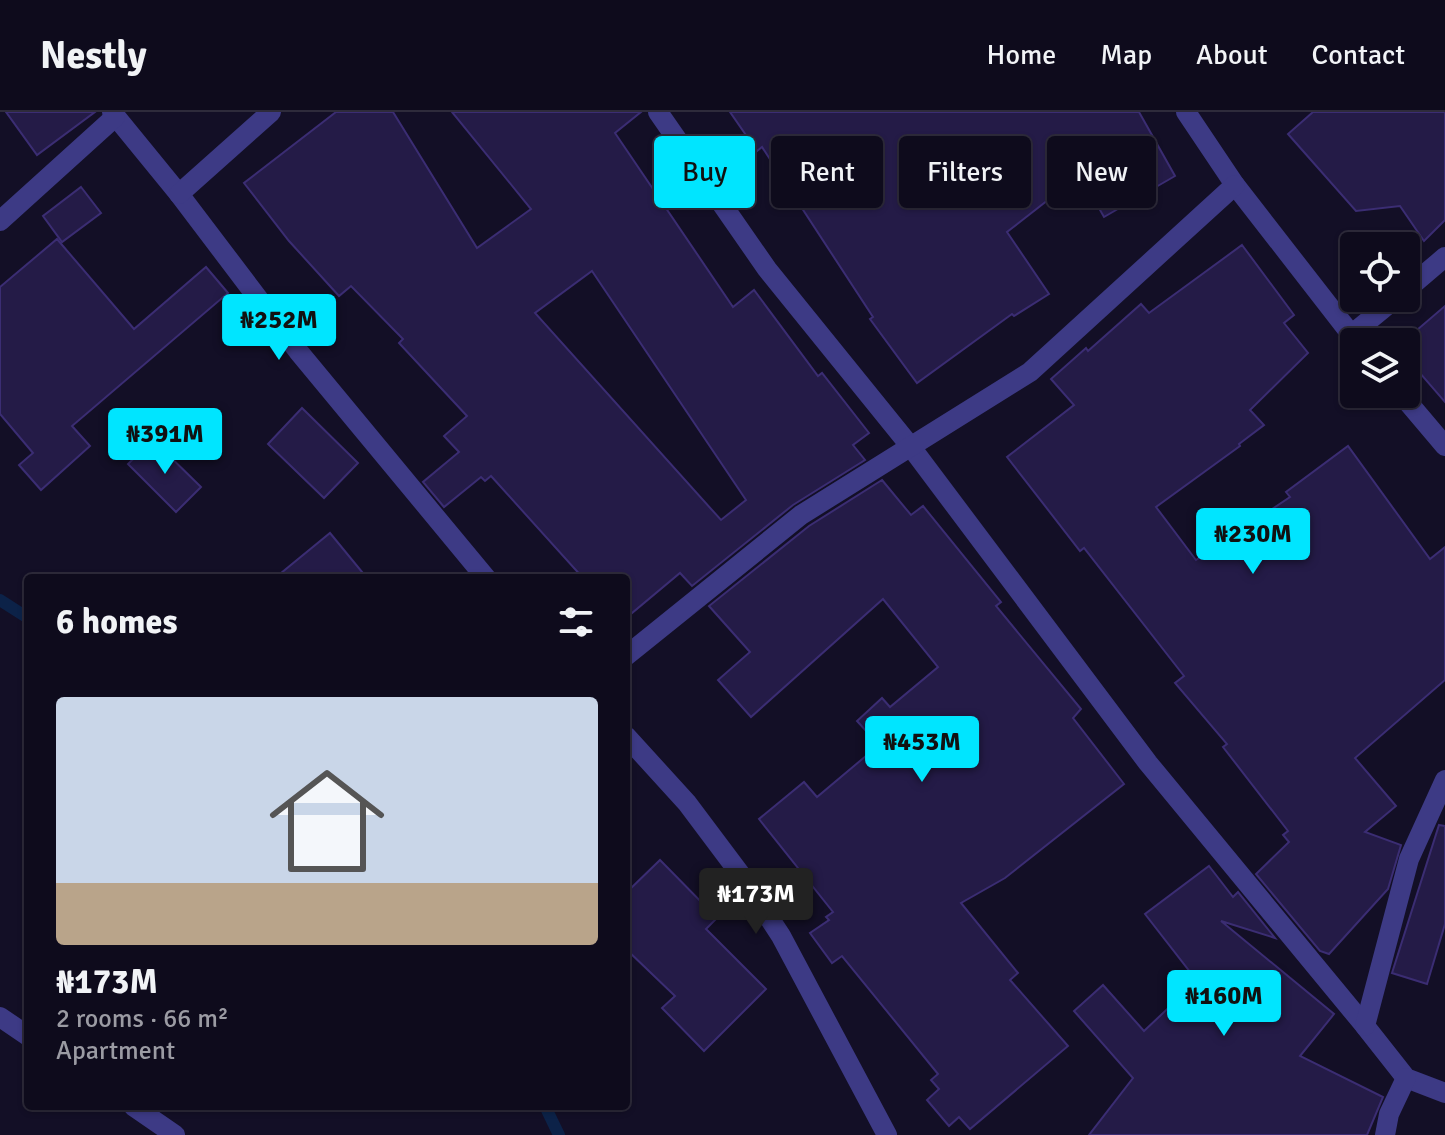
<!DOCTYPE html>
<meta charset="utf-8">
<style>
:root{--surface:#0e0b1c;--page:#171425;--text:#f1f3f6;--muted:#9b9ba3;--line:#2e2b3b;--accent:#00e5ff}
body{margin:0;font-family:Signika,sans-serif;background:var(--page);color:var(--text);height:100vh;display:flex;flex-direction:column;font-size:30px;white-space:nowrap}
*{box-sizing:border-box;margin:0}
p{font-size:26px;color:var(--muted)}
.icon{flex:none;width:44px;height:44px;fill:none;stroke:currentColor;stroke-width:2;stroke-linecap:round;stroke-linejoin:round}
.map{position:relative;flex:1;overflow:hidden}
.sheet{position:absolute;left:24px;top:462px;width:606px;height:536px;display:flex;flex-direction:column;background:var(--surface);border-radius:8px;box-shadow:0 2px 6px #0004,0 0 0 2px var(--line)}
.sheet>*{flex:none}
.top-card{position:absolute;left:654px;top:24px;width:670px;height:72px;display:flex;gap:16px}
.fabs{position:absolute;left:1340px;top:120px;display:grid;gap:16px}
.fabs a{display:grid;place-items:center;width:80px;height:80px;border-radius:8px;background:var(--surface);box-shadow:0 2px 6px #0004,0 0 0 2px var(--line);font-size:40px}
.price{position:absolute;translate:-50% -68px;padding:0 18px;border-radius:8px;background:var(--accent);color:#111;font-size:26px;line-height:52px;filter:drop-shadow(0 2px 4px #0008)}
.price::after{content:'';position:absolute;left:50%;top:48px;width:24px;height:18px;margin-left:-12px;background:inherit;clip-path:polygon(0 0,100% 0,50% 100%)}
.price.selected{background:#222;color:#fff}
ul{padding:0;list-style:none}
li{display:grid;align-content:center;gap:16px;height:424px;padding:0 32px}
li span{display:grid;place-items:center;height:248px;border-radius:8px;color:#555}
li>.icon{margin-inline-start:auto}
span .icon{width:144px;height:144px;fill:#fffc;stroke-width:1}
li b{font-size:34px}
h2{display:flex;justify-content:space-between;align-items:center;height:96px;padding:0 32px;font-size:34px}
.tag{padding:0 28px;border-radius:8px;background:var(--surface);box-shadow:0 2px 6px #0004,0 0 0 2px var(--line);font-size:28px;line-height:72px}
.tag.selected{background:var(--accent);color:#111}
header{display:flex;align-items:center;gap:48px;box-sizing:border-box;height:112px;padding:0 40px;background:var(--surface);border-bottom:2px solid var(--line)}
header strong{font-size:38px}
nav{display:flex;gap:44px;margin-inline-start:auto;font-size:28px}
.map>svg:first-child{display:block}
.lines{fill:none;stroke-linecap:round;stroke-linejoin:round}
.stream{stroke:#0c2248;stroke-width:12}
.building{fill:#241b47;stroke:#3b2d73;stroke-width:2;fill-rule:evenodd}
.street{stroke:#3d3a85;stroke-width:20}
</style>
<header>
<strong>Nestly</strong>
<nav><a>Home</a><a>Map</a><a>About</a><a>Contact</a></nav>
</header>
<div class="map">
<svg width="1445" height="1023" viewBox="0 0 1445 1023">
<rect width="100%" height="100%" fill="#130f26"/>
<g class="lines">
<g class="stream">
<path d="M0,488L28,506"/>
<path d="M545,994L559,1023"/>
</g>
</g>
<g class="building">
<path d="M6,0H95L37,43Z"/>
<path d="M336,0H393L477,136L531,97L452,0H641L615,21L733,195L754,178L818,264L822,261L869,321L853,333L865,348L793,393L692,474L680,461L626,506V466H583L491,364L485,369L481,365L444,395L423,370L459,340L444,324L467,304L399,231L403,227L351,174L339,184L289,129L244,71ZM592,159L746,388L721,408L535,201Z"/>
<path d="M730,0H1139L1175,64L1104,105L1080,63L1007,120L1049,182L1014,204L1012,202L917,271L870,207L873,205L762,35L757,39Z"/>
<path d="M1313,0H1445V108L1424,129L1400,94L1356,99L1288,22Z"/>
<path d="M81,75L101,101L62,130L43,104Z"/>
<path d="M57,127L134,217L206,155L228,181L72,314L90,334L41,378L19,353L33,341L0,302V175Z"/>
<path d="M1242,133L1294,203L1284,211L1308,241L1250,298L1264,313L1239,332L1240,334L1156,395L1196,448L1290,385L1286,380L1348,334L1430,447L1445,435V568L1355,646L1396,694L1365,720L1401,733L1388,777L1329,842L1320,839L1256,762L1289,730L1283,723L1288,719L1223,635L1227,632L1175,571L1184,564L1084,436L1080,439L1007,345L1074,293L1051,267L1086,236L1088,239L1141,192L1149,201Z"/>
<path d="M1445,194V290L1406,245V230H1403Z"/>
<path d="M302,296L358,351L324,386L268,332Z"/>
<path d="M153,328L201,375L176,400L128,352Z"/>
<path d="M882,368L911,403L923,394L1001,490L996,494L1081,597L1073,606L1124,672L1005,766L961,791L1018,861L1010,868L1068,934L970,1017L959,1005L949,1014L927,988L939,977L931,968L938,962L842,844L832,851L810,821L829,808L826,805L833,800L759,707L804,670L817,685L879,633L857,609L882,586L890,595L938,555L883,487L751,605L718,568L750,540L709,494L809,414Z"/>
<path d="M330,421L367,466H275Z"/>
<path d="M1439,713L1445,714V812L1427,872L1392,861Z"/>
<path d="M660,748L717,806L706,817L766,877L704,939L662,896L675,884L626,837V781Z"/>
<path d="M1209,754L1233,785L1238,780L1275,826L1221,809L1334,902L1300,944L1383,985L1367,1023H1089L1133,966L1074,899L1103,873L1144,919L1197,869L1145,802Z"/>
</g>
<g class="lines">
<g class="street">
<path d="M112,0L179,82L298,239L486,466"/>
<path d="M658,0L767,157L911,335L1148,651L1365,914L1406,966L1445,981"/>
<path d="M1186,0L1235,73L1357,230"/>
<path d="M179,82L271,0"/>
<path d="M0,109L115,5"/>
<path d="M1406,178L1445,145"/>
<path d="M1351,223L1396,186"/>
<path d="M1401,282L1445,334"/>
<path d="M626,544L801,403L1030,260L1235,73"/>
<path d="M626,624L687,691L741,763L781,824L887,1023"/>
<path d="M0,905L28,924"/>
<path d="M1365,914L1409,747L1445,668"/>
<path d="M133,994L175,1023"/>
<path d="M1385,1023L1389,1002L1406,966"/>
</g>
</g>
</svg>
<div class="fabs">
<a><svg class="icon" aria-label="locate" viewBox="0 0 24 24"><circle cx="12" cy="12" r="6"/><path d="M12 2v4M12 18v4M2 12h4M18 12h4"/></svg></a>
<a><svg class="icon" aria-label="layers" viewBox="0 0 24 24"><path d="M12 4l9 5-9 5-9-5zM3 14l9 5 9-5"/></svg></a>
</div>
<b class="price" style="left:279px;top:250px">₦252M</b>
<b class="price" style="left:165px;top:364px">₦391M</b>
<b class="price" style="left:1253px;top:464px">₦230M</b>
<b class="price" style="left:922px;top:672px">₦453M</b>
<b class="price selected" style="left:756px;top:824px">₦173M</b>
<b class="price" style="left:1224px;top:926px">₦160M</b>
<div class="top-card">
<a class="tag selected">Buy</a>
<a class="tag">Rent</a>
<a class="tag">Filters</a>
<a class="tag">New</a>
</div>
<section class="sheet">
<h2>6 homes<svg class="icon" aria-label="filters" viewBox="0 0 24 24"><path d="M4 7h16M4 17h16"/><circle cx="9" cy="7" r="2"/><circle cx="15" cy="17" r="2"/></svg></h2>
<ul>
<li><span style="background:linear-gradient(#c9d6e8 75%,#b9a48a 0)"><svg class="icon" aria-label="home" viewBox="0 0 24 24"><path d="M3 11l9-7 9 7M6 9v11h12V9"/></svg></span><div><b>₦173M</b><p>2 rooms · 66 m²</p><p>Apartment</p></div></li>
</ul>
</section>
</div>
